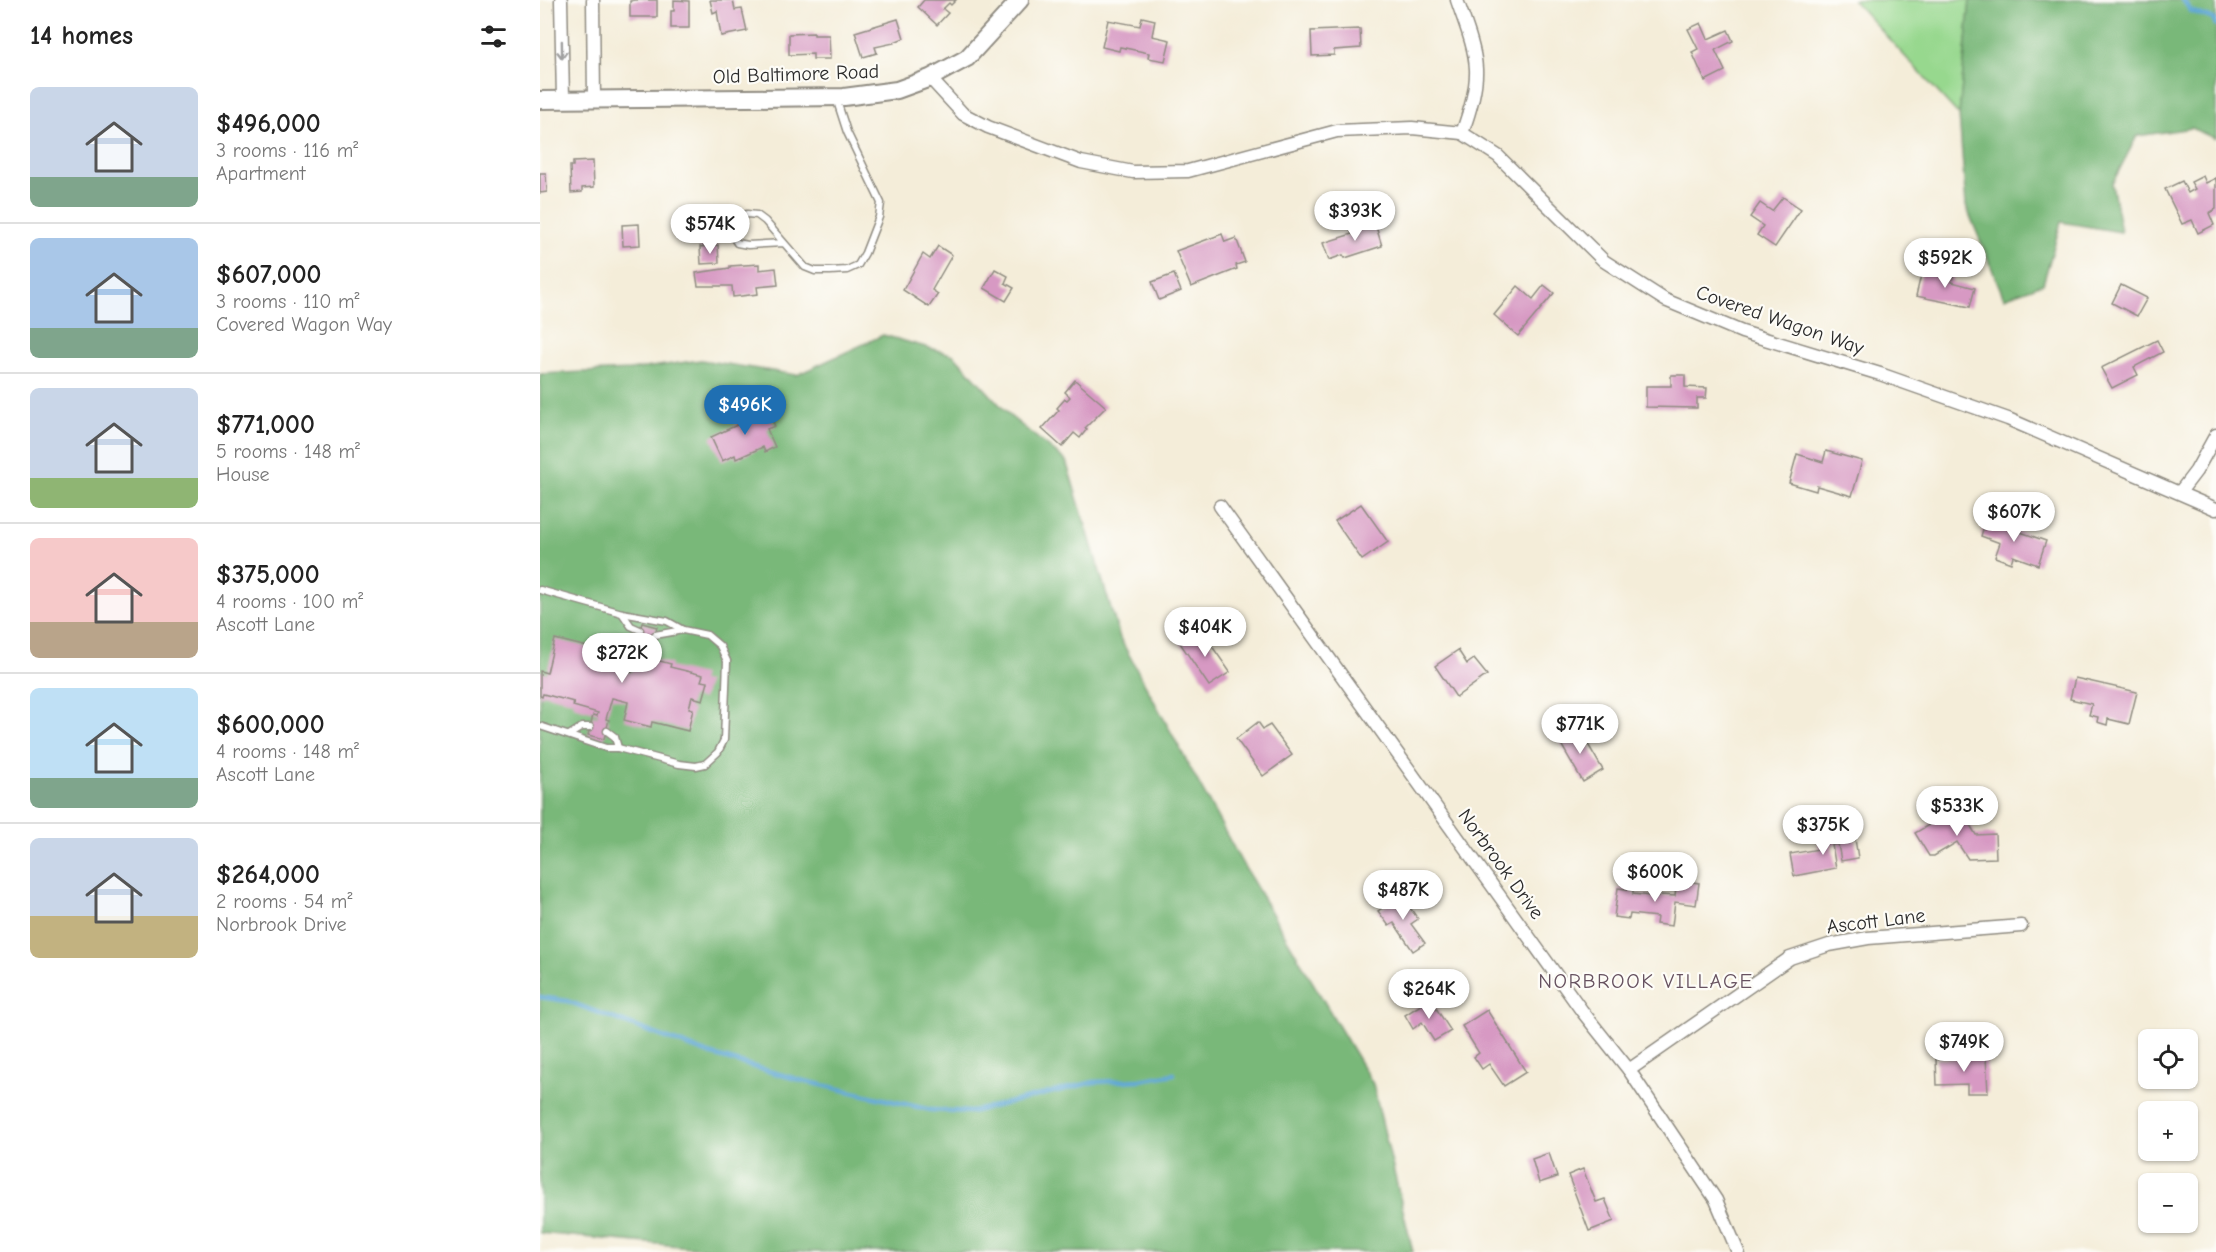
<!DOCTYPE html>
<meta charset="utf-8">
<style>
:root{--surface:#fff;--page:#f6f6f6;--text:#222;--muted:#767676;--line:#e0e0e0;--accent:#1f6fb2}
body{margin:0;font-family:"Comic Neue",sans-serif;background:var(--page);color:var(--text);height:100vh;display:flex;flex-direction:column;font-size:22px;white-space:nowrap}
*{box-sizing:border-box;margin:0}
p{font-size:20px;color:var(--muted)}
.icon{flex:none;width:33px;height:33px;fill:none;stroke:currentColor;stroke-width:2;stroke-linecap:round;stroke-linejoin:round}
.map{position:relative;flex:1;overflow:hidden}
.sheet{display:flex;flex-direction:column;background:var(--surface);width:540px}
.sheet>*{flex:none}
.controls{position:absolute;left:1598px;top:1029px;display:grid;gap:12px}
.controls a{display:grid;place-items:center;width:60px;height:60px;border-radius:9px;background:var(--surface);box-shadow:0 2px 4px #0004;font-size:30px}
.price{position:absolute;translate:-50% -51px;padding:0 14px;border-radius:21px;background:#fff;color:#222;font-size:20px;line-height:39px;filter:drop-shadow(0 2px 3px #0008)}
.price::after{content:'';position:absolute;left:50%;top:36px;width:18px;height:14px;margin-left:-9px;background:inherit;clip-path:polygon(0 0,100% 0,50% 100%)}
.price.current{background:var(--accent);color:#fff}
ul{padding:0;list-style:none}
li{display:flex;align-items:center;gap:18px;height:150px;padding:0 30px}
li+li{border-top:2px solid var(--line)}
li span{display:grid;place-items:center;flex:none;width:168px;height:120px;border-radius:9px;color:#555}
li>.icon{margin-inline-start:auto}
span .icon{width:72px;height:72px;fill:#fffc;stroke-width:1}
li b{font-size:26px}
h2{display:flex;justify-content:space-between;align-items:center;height:72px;padding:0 30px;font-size:26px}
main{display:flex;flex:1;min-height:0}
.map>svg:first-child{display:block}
.green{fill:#97d88e;stroke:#61825c;stroke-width:1.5}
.forest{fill:#79b879;stroke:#527252;stroke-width:1.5}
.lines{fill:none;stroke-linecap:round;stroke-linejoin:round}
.stream{stroke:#5fa7d6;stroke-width:4.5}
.building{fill:#d799c3}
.lane-casing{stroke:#908c82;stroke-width:9}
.street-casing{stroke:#908c82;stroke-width:15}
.secondary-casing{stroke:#908c82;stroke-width:20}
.lane{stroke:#fff;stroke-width:6}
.street{stroke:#fff;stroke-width:12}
.secondary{stroke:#fff;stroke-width:16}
.oneway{stroke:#a0a0a0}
.labels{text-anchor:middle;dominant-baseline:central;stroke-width:4.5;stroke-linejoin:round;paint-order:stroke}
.street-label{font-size:20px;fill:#2b2b2b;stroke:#fdfcf7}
.neighbourhood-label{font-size:21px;letter-spacing:1.5px;fill:#675260;stroke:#fdfcf7}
</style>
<main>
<section class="sheet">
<h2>14 homes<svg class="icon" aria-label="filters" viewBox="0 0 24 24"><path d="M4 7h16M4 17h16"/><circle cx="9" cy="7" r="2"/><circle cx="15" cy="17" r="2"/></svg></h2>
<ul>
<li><span style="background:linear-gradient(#c9d6e8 75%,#7fa58c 0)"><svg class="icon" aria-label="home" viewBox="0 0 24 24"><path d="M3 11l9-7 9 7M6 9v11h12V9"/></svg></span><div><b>$496,000</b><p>3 rooms · 116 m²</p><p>Apartment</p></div></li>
<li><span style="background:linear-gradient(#a9c7e8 75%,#7fa58c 0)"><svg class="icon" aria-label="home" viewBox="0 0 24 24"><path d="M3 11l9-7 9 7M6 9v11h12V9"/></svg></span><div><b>$607,000</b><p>3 rooms · 110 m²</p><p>Covered Wagon Way</p></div></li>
<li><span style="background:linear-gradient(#c9d6e8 75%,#8fb573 0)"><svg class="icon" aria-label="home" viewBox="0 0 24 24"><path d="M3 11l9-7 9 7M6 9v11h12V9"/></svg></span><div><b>$771,000</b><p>5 rooms · 148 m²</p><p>House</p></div></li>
<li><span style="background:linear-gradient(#f6c9c9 70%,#b9a48a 0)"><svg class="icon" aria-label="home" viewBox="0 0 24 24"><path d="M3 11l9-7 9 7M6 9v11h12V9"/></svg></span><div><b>$375,000</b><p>4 rooms · 100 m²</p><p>Ascott Lane</p></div></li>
<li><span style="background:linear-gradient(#bfe0f5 75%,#7fa58c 0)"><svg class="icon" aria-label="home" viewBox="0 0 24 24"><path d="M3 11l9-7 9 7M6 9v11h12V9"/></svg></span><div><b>$600,000</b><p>4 rooms · 148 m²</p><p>Ascott Lane</p></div></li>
<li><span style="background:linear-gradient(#c9d6e8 65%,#c2b280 0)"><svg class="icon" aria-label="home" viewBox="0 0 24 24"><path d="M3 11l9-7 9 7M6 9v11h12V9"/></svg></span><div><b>$264,000</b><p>2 rooms · 54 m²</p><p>Norbrook Drive</p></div></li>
</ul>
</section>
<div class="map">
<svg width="1676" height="1252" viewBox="0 0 1676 1252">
<rect width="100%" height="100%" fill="#fdfcf7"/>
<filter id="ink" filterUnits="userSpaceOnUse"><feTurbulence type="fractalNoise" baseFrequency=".0167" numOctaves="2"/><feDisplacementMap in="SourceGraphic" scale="12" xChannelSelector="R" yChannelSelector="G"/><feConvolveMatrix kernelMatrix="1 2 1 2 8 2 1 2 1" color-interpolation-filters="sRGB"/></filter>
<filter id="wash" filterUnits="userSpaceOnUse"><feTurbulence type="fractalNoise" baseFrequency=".008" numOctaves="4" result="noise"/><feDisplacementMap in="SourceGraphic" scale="24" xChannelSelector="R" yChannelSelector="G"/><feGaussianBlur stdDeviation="1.35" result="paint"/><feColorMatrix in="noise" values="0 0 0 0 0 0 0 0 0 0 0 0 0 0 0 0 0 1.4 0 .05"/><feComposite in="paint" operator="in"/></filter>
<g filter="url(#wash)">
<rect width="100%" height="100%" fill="#f4edd9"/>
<path class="green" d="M1313,0H1430L1419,115Z"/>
<g class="forest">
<path d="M1430,0H1676V139L1652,128L1597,136L1572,184L1581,232L1521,222L1503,284L1464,298L1426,206L1419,115Z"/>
<path d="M343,335L414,355L470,416L526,461L580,638L702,863L833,1084L873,1252H204L0,1233V374L90,370L161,360L257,375Z"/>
</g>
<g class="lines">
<g class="stream">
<path d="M1643,0L1651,11L1673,19L1676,25"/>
<path d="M0,997L27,1001L169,1054L260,1080L391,1110L431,1112L554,1082L600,1080L634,1074"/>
</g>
</g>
<g id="blocks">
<g class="building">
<path d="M96,0H117V17H90V1Z"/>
<path d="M134,0L149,1V28H131V11H134Z"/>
<path d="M170,0H193L195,10L202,9L207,31L181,36L177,11L173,13Z"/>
<path d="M384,0H416L411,5L409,3L403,9L408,13L397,25L378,7Z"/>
<path d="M602,17L615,20L612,36L630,40L625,61L608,58L609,53L580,47L579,51L562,47L568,20L600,26Z"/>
<path d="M358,19L364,38L354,42V43L335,47L337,53L323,57L315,32Z"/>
<path d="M1161,23L1168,39L1188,30L1193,41L1175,50L1185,71L1165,81L1152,52L1158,49L1148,29Z"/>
<path d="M820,29L821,48L794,50V55L772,56L771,31Z"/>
<path d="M274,33V35H289L290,59H273V54L249,55V34Z"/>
<path d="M53,161L54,187L42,188V192L31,193L30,166H33V162Z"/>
<path d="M0,173H6L7,192L0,193Z"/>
<path d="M1663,176L1666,183L1676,178V209L1669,213L1674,225L1658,233L1652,220L1642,224L1625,189L1642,181L1648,193L1655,189L1651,182Z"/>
<path d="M1243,197L1261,209L1235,247L1217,235L1223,226L1210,217L1220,203L1232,211Z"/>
<path d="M834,220L842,246L805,258L803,255L789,260L783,243L812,234L811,230L819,227L818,225Z"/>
<path d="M99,224L100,245L83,246L82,225Z"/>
<path d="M682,234L685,242L696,238L705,262L696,265L697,269L651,287L636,251Z"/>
<path d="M178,245L179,263L161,264L160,247Z"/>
<path d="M398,246L412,255L392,290L398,294L389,307L363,290L383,254L390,259Z"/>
<path d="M219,264V270L236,268L238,285L217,287L218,294L193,297L192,286H158L156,273L190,268V266Z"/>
<path d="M455,269L468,276L465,283L474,288L466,301L444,288Z"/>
<path d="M1403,270L1414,273L1412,282L1435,288L1430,307L1376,296L1382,271L1401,276Z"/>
<path d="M634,274L641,291L619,300L612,282Z"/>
<path d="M1004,285L1014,293L978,336L954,315L978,286L993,299Z"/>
<path d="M1581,285L1607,298L1597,316L1572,303Z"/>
<path d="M1617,340L1623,352L1594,367L1598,375L1572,388L1561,368Z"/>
<path d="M1131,375H1145V387L1167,388L1166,398H1157V408L1106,407V386H1131Z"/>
<path d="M535,380L566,407L545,428L547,429L540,438L534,433L522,447L502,429L519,410L517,408L525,399L527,400L530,397L525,392Z"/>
<path d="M216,410L219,415L228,411L235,426L227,429L235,447L225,452L223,447L196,459L195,455L182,461L171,437L197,425L195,419Z"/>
<path d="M1286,451L1322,461L1312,496L1277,486L1276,491L1249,483L1257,454L1283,462Z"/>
<path d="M821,504L848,542L822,560L795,521Z"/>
<path d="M1446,520L1506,541L1498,565L1473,556L1471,563L1455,557L1460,543L1441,536Z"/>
<path d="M102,623L117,627L109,658L131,664L130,667L163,675L161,681L168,682L163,700L152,697L149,708L153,709L148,731L112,722L111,727L84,720L88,702L72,698L66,719L69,720L64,739L48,735L53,715L57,716L58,713L33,706L34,702L3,694L2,697L0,696V671L7,673L15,639L52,648L53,643L80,650L75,668L92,672L101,639H97Z"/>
<path d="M660,629L690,672L669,686L640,643Z"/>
<path d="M918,650L927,664L934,659L947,675L916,697L895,666Z"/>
<path d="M1535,678L1597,692L1589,724L1568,719L1567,725L1557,722L1558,717L1549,715L1552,704L1530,699Z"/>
<path d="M718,722L723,729L730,725L752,755L723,776L696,739Z"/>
<path d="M1038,727L1063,770L1043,782L1018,739Z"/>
<path d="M1419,807L1436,835L1455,834L1456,858L1428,859L1417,842L1394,856H1389L1375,833Z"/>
<path d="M1303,837L1304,841L1315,839L1318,858L1301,861L1298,844L1292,845L1296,868L1254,876L1250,854L1279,849L1278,841Z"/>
<path d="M1137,880L1159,883L1156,905L1135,902L1132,926L1116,924L1117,917L1090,914L1089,919L1074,917L1078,888L1093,890V894L1119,897L1120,895L1135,896Z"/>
<path d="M861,895L878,919L871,924L885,943L873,951L854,923L849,926L838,911Z"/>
<path d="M890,999L911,1031L894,1041L882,1022L873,1029L865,1015Z"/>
<path d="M947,1010L986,1072L964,1086L949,1064L942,1069L934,1057L939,1053L922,1026Z"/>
<path d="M1446,1057L1448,1093H1427V1084L1397,1085L1396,1059Z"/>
<path d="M1009,1153L1017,1177L999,1183L992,1159Z"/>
<path d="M1043,1169L1056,1202L1065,1199L1074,1221L1049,1231L1028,1175Z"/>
</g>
</g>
</g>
<g filter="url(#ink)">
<use href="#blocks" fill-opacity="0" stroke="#908c82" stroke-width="1.5"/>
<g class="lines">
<g class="lane-casing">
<g id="lane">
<path d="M244,243L208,245L197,243L192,235L197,218L207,214L217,215L225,221L265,267L275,271H290L307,270L318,265L325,253L339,217L341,203L307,132L296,98"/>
<path d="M0,590L82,613L127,621L143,630L167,635L180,646L187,661L184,740L178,752L165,764L156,766L139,764L78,748H66L0,726"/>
<path d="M82,613L91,626L100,630"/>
<path d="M115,635L143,630"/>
<path d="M67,731L75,737L78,748"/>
<path d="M29,735L42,727H50"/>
</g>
</g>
<g class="street-casing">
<g id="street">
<path d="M21,0L23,99"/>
<path d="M53,0L54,99"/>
<path d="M917,0C924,21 935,46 936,69C937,90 929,114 922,133"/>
<path d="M390,78L423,114L448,127L541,162L593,172L648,171L797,131L872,128L922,133L958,156L1064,261L1125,300L1202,332L1340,374L1468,419L1676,509"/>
<path d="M1640,492L1656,471L1676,435"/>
<path d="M680,506L1042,1011L1089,1070L1176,1200L1198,1252"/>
<path d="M1089,1070L1250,958L1289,945L1328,938L1481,926"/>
</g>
</g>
<g class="secondary-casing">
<path id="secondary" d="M0,100L304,97L357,90L390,78L427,58L480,0"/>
</g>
<use href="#lane" class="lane"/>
<use href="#street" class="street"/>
<use href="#secondary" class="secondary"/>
</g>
<defs><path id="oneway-shaft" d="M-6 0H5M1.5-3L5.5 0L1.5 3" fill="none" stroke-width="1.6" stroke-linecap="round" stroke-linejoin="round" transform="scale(1.5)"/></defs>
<use class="oneway" href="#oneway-shaft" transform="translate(22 50) rotate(89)"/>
</g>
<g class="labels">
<g class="street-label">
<text transform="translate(256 74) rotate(-2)">Old Baltimore Road</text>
<text transform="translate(1240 320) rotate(19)">Covered Wagon Way</text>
<text transform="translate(961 864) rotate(54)">Norbrook Drive</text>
<text transform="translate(1336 921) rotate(-7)">Ascott Lane</text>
</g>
<g class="neighbourhood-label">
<text x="1106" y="981">NORBROOK VILLAGE</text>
</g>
</g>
</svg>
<div class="controls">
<a><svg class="icon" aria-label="locate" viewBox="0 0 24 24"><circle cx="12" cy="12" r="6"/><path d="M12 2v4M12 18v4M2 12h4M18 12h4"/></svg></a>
<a>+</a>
<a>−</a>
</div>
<b class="price" style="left:815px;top:242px">$393K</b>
<b class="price" style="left:170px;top:255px">$574K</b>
<b class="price" style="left:1405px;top:289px">$592K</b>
<b class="price current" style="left:205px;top:436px">$496K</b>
<b class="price" style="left:1474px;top:543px">$607K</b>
<b class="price" style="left:665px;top:658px">$404K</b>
<b class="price" style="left:82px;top:684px">$272K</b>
<b class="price" style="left:1040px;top:755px">$771K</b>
<b class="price" style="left:1417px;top:837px">$533K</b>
<b class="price" style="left:1283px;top:856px">$375K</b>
<b class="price" style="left:1115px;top:903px">$600K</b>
<b class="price" style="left:863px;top:921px">$487K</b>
<b class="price" style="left:889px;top:1020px">$264K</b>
<b class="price" style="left:1424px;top:1073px">$749K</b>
</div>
</main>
